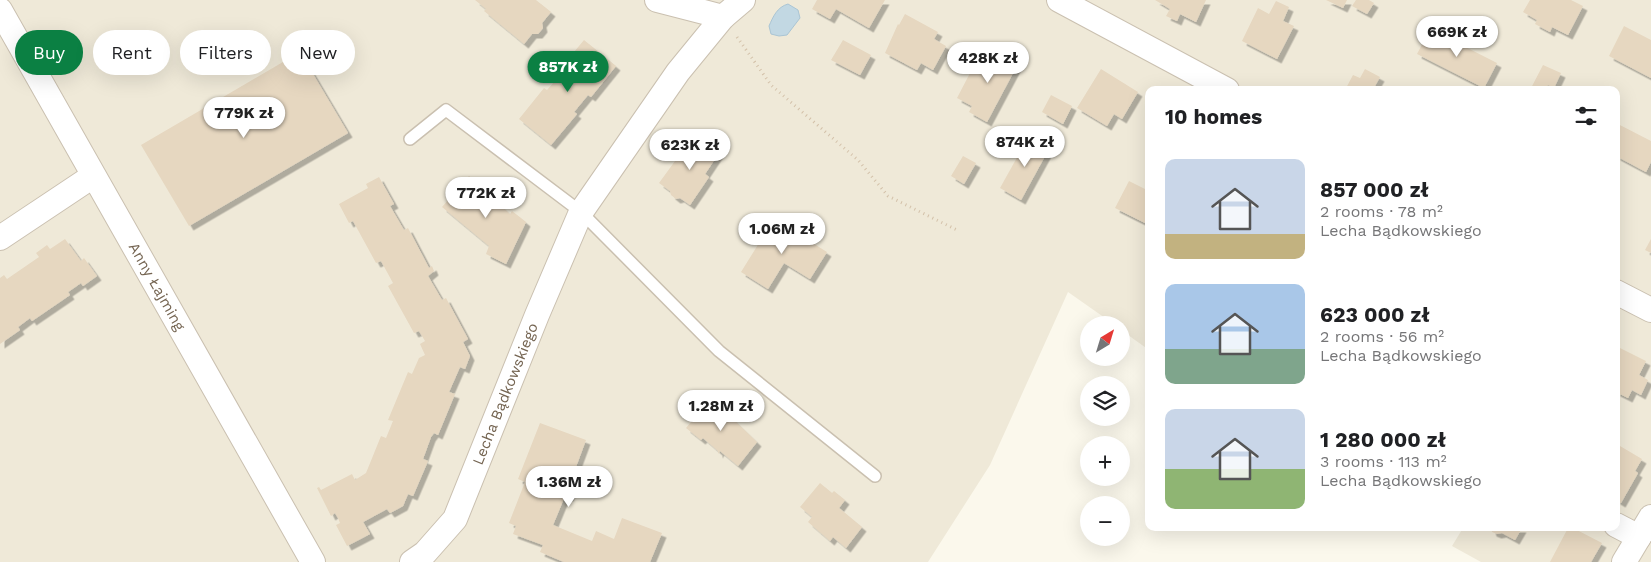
<!DOCTYPE html>
<meta charset="utf-8">
<style>
:root{--surface:#fff;--page:#f6f6f6;--text:#202124;--muted:#757577;--accent:#0b8043}
body{margin:0;font-family:"Work Sans",sans-serif;background:var(--page);color:var(--text);height:100vh;display:flex;flex-direction:column;font-size:19px;white-space:nowrap}
*{box-sizing:border-box;margin:0}
p{font-size:16px;color:var(--muted)}
.icon{flex:none;width:28px;height:28px;fill:none;stroke:currentColor;stroke-width:2;stroke-linecap:round;stroke-linejoin:round}
.map{position:relative;flex:1;overflow:hidden}
.panel{position:absolute;left:1145px;top:86px;width:475px;height:445px;display:flex;flex-direction:column;background:var(--surface);border-radius:10px;box-shadow:0 5px 20px #0002}
.panel>*{flex:none}
.top-card{position:absolute;left:15px;top:30px;width:475px;height:45px;display:flex;gap:10px}
.needle{width:32px;rotate:38deg}
.tools{position:absolute;left:1080px;top:316px;display:grid;gap:10px}
.tools a{display:grid;place-items:center;width:50px;height:50px;border-radius:50%;background:var(--surface);box-shadow:0 5px 20px #0002;font-size:25px}
.price{position:absolute;translate:-50% -42px;padding:0 11px;border-radius:18px;background:#fff;color:#222;font-size:16px;line-height:32px;filter:drop-shadow(0 1px 2px #0008)}
.price::after{content:'';position:absolute;left:50%;top:30px;width:15px;height:11px;margin-left:-8px;background:inherit;clip-path:polygon(0 0,100% 0,50% 100%)}
.price.current{background:var(--accent);color:#fff}
ul{padding:0;list-style:none}
li{display:flex;align-items:center;gap:15px;height:125px;padding:0 20px}
li span{display:grid;place-items:center;flex:none;width:140px;height:100px;border-radius:10px;color:#555}
li>.icon{margin-inline-start:auto}
span .icon{width:60px;height:60px;fill:#fffc;stroke-width:1}
li b{font-size:21px}
h2{display:flex;justify-content:space-between;align-items:center;height:60px;padding:0 20px;font-size:21px}
.chip{padding:0 18px;border-radius:22px;background:var(--surface);box-shadow:0 5px 20px #0002;font-size:18px;line-height:45px}
.chip.current{background:var(--accent);color:#fff}
.map>svg:first-child{display:block}
.residential{fill:#efe9d8}
.water{fill:#c2d8e3;stroke:#aac5d4}
.building{fill:#e6d7c0;filter:url(#shadow)}
.lines{fill:none;stroke-linecap:round;stroke-linejoin:round}
.service-casing{stroke:#cac0b0;stroke-width:14}
.minor-casing{stroke:#cac0b0;stroke-width:26}
.path{stroke:#d3c1a9;stroke-width:3;stroke-dasharray:1 4;stroke-linecap:butt}
.service{stroke:#fff;stroke-width:11}
.minor{stroke:#fff;stroke-width:24}
.labels{text-anchor:middle;dominant-baseline:central;stroke-width:5;stroke-linejoin:round;paint-order:stroke}
.street-label{font-size:15px;fill:#746451;stroke:#fefbf3}
</style>
<div class="map">
<svg width="1651" height="562" viewBox="0 0 1651 562">
<defs>
<filter id="shadow"><feDropShadow dx="4.5" dy="4.5" stdDeviation="0" flood-color="#0004"/></filter>
</defs>
<rect width="100%" height="100%" fill="#fbf8ec"/>
<path class="residential" d="M0,0H1651V562H1481L1452,546L1463,528H1616V90H1149V350L1121,330V325H1115L1068,292L990,465L928,562H0Z"/>
<path class="water" d="M788,4L798,10L800,18L787,35L779,36L771,34L769,26C773,17 777,7 788,4Z"/>
<g class="building">
<path d="M475,0H536L551,12L542,23L543,28L538,34H532L524,44L484,11L486,9Z"/>
<path d="M817,0H885L869,28L836,9L830,19L812,9Z"/>
<path d="M1155,0H1206L1196,22L1180,14L1177,21L1166,16L1170,9Z"/>
<path d="M1326,0H1347L1343,8Z"/>
<path d="M1356,0H1369L1374,3L1367,14L1352,6Z"/>
<path d="M1530,0H1571L1583,6L1568,35L1552,27L1550,32L1535,24L1537,20L1523,12Z"/>
<path d="M1276,1L1289,7L1283,21L1294,26L1277,59L1242,41L1258,8L1269,14Z"/>
<path d="M905,14L938,32L934,39L946,46L933,70L921,63L917,70L885,53L898,24L899,25Z"/>
<path d="M1624,26L1651,40V78L1609,56Z"/>
<path d="M1430,29L1497,63L1484,88L1417,54Z"/>
<path d="M584,40L616,66L591,97L588,95L574,112L577,114L551,145L519,119L544,88L547,90L555,81L562,73L559,70Z"/>
<path d="M843,40L871,55L860,75L831,60Z"/>
<path d="M1008,50L1021,58L987,122L969,112L972,106L957,98L981,52L1001,63Z"/>
<path d="M300,52L348,133L189,226L141,145Z"/>
<path d="M1543,65L1561,73L1554,88L1548,85L1545,90H1530Z"/>
<path d="M1101,69L1138,92L1122,119L1114,114L1107,126L1077,108Z"/>
<path d="M1365,69L1380,77L1375,86L1383,90H1345L1353,75L1360,78Z"/>
<path d="M1051,95L1072,106L1063,124L1042,112Z"/>
<path d="M1616,123L1651,141V162L1646,172L1616,156Z"/>
<path d="M694,135L719,153L705,174L709,177L690,205L680,198L676,199L671,195L670,191L659,183Z"/>
<path d="M1029,136L1050,147L1021,200L1000,188Z"/>
<path d="M963,156L976,163L964,184L951,176Z"/>
<path d="M469,176L510,214L512,211L526,222L506,264L486,254L489,246L442,207Z"/>
<path d="M379,177L394,204L390,206L404,230L408,228L429,268L432,266L434,271L428,276L442,300L446,298L468,339L463,342L470,356L465,369L460,367L449,392L455,394L438,435L434,433L431,437L423,459L428,461L413,496L408,494L403,506L392,512L390,513L387,509L363,522L370,534L347,546L336,525L340,523L338,518L335,513L331,516L317,488L319,487L321,490L352,474L355,480L366,473L381,436L386,438L393,421L388,420L408,372L412,374L419,358L425,355L420,344L425,341L419,331L414,333L388,286L393,283L381,261L376,263L353,221L349,223L339,204L368,188L366,184Z"/>
<path d="M1129,181L1149,191V225L1115,208Z"/>
<path d="M774,219L827,252L810,279L784,263L768,289L741,272Z"/>
<path d="M65,239L81,261L84,258L97,276L83,286L81,283L68,292L70,295L32,321L30,318L18,327L20,330L0,344V278L4,275L7,279L39,257L36,253L47,245L50,249Z"/>
<path d="M1651,239V253L1645,250Z"/>
<path d="M1616,346L1646,361L1639,375L1648,380L1641,395L1632,390L1628,398L1616,392Z"/>
<path d="M711,398L757,442L738,466L720,451L718,454V451L703,438L701,440L686,428L695,417L692,414L703,400L707,403Z"/>
<path d="M540,423L586,440L573,475L569,473L564,483L573,486L569,497L565,496L553,525L592,541L596,531L614,539L622,518L662,533L650,562H564L540,552L543,545L513,534L516,526L509,523L525,482L518,479Z"/>
<path d="M1620,446L1642,459L1635,471L1638,473L1621,503L1616,500V452Z"/>
<path d="M820,483L832,493L834,491L845,500L839,508L862,527L846,548L833,537L830,541L808,522L812,517L800,507Z"/>
<path d="M1491,528H1522L1515,540L1502,533L1497,534L1492,532Z"/>
<path d="M1568,528H1573L1602,543L1591,562H1550Z"/>
</g>
<g class="lines">
<g class="service-casing">
<path id="service" d="M410,139L446,110L581,212L719,351L875,476"/>
</g>
<g class="minor-casing">
<g id="minor">
<path d="M657,0L723,17"/>
<path d="M1059,0L1227,90"/>
<path id="s1" d="M0,10L313,562"/>
<path d="M0,238L93,176"/>
<path d="M1616,292L1651,310"/>
<path d="M1616,525L1639,537"/>
<path id="s2" d="M412,562L425,553L455,519L537,315L581,212L678,72L723,17L743,0"/>
<path d="M1624,562L1651,517"/>
</g>
</g>
<path class="path" d="M737,37L771,85L858,160L888,196L959,231"/>
<use href="#service" class="service"/>
<use href="#minor" class="minor"/>
</g>
<g class="labels">
<g class="street-label">
<text stroke="none"><textPath href="#s1" startOffset="318">Anny Łajming</textPath></text>
<text stroke="none"><textPath href="#s2" startOffset="196">Lecha Bądkowskiego</textPath></text>
</g>
</g>
</svg>
<div class="tools">
<a><svg class="needle" viewBox="-14 -14 28 28"><path d="M0-13l5 13h-10z" fill="#e53935"/><path d="M0 13l5-13h-10z" fill="#757577"/></svg></a>
<a><svg class="icon" aria-label="layers" viewBox="0 0 24 24"><path d="M12 4l9 5-9 5-9-5zM3 14l9 5 9-5"/></svg></a>
<a>+</a>
<a>−</a>
</div>
<b class="price" style="left:1457px;top:58px">669K zł</b>
<b class="price" style="left:988px;top:84px">428K zł</b>
<b class="price current" style="left:568px;top:93px">857K zł</b>
<b class="price" style="left:244px;top:139px">779K zł</b>
<b class="price" style="left:1025px;top:168px">874K zł</b>
<b class="price" style="left:690px;top:171px">623K zł</b>
<b class="price" style="left:486px;top:219px">772K zł</b>
<b class="price" style="left:782px;top:255px">1.06M zł</b>
<b class="price" style="left:721px;top:432px">1.28M zł</b>
<b class="price" style="left:569px;top:508px">1.36M zł</b>
<div class="top-card">
<a class="chip current">Buy</a>
<a class="chip">Rent</a>
<a class="chip">Filters</a>
<a class="chip">New</a>
</div>
<section class="panel">
<h2>10 homes<svg class="icon" aria-label="filters" viewBox="0 0 24 24"><path d="M4 7h16M4 17h16"/><circle cx="9" cy="7" r="2"/><circle cx="15" cy="17" r="2"/></svg></h2>
<ul>
<li><span style="background:linear-gradient(#c9d6e8 75%,#c2b280 0)"><svg class="icon" aria-label="home" viewBox="0 0 24 24"><path d="M3 11l9-7 9 7M6 9v11h12V9"/></svg></span><div><b>857 000 zł</b><p>2 rooms · 78 m²</p><p>Lecha Bądkowskiego</p></div></li>
<li><span style="background:linear-gradient(#a9c7e8 65%,#7fa58c 0)"><svg class="icon" aria-label="home" viewBox="0 0 24 24"><path d="M3 11l9-7 9 7M6 9v11h12V9"/></svg></span><div><b>623 000 zł</b><p>2 rooms · 56 m²</p><p>Lecha Bądkowskiego</p></div></li>
<li><span style="background:linear-gradient(#c9d6e8 60%,#8fb573 0)"><svg class="icon" aria-label="home" viewBox="0 0 24 24"><path d="M3 11l9-7 9 7M6 9v11h12V9"/></svg></span><div><b>1 280 000 zł</b><p>3 rooms · 113 m²</p><p>Lecha Bądkowskiego</p></div></li>
</ul>
</section>
</div>
